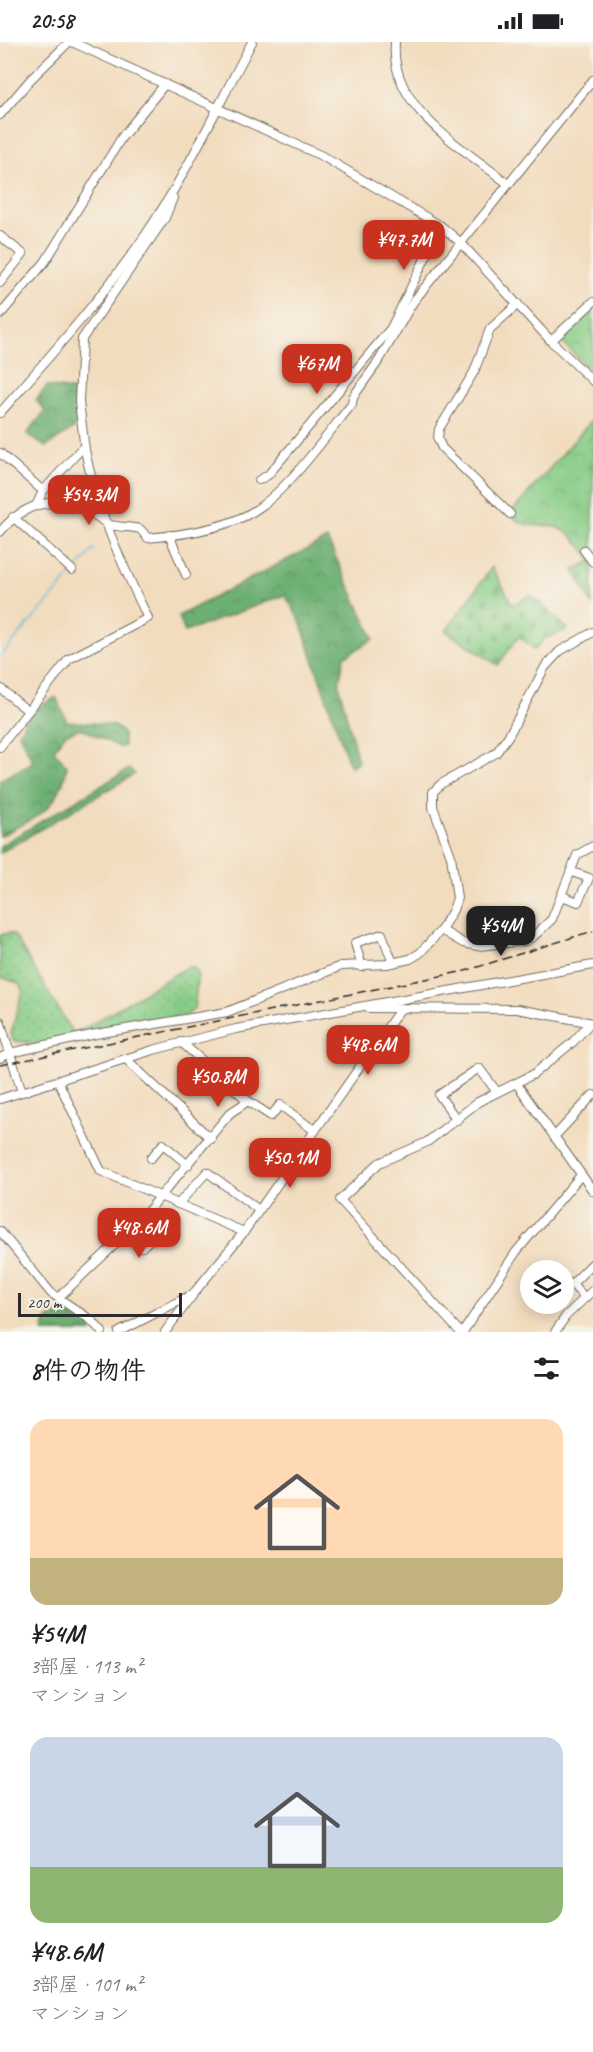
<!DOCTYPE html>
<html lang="ja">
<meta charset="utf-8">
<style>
:root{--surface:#fff;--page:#f2f2f2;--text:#202124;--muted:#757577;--accent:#c8321e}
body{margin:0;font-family:Caveat,"Klee One",sans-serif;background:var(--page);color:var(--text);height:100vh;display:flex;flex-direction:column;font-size:22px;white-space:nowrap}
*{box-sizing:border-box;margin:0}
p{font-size:20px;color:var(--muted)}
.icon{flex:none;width:33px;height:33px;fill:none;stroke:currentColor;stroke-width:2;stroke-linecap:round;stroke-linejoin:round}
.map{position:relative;height:1290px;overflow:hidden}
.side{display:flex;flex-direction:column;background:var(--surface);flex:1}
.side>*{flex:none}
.tools{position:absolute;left:520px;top:1218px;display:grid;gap:12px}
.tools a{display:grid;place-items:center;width:54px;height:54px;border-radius:50%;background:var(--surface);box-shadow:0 3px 15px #0003;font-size:30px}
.scale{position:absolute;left:18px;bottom:15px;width:164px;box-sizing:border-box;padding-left:6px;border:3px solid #2b2b2b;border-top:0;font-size:16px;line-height:21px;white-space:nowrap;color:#2b2b2b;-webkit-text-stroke:4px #f7f3e8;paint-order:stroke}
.price{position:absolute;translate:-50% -51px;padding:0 14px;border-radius:12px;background:var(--accent);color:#fff;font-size:20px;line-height:39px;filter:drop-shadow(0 2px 3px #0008)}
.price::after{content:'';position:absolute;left:50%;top:36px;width:18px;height:14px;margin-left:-9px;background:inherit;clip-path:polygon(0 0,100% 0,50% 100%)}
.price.selected{background:#222;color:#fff}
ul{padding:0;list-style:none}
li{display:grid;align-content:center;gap:12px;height:318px;padding:0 30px}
li span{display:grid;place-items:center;height:186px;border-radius:18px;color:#555}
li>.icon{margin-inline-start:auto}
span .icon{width:108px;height:108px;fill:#fffc;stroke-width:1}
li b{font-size:26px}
h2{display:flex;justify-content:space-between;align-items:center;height:72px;padding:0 30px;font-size:26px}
.status{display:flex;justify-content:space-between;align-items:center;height:42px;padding:0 30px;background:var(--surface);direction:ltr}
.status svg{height:16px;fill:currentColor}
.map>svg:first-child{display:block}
.grass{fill:url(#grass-dots);stroke:#597c58;stroke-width:1.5}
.forest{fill:url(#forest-crowns);stroke:#4c6e4f;stroke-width:1.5}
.cemetery{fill:url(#cemetery-stones);stroke:#597c58;stroke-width:1.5}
.park{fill:url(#park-crowns);stroke:#597c58;stroke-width:1.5}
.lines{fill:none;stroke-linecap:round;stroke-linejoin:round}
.stream{stroke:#5cbcda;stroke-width:1.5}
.minor-casing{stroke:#71695e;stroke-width:10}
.minor{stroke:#fff;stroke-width:8}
.rail{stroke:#2b2b2b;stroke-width:1.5;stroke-dasharray:9 4.5;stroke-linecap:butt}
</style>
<div class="status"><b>20:58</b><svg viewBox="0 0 49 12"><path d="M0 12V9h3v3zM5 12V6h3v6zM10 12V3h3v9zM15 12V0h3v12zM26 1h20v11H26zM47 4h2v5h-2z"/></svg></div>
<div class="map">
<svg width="593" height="1290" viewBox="0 0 593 1290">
<defs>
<pattern id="grass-dots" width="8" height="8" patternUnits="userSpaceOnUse" patternTransform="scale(1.5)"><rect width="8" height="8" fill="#87cc86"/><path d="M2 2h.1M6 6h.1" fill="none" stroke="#75af74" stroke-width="1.8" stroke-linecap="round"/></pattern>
<pattern id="forest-crowns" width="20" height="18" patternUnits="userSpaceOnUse" patternTransform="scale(1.5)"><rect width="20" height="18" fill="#6db073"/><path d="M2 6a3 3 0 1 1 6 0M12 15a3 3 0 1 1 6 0" fill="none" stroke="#5a8f5f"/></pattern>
<pattern id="cemetery-stones" width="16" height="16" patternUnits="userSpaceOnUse" patternTransform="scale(1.5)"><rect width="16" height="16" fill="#87cc86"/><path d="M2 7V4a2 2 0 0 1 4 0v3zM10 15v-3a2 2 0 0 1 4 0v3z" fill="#75af74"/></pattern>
<pattern id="park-crowns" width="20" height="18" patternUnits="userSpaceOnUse" patternTransform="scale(1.5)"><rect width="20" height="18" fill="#87cc86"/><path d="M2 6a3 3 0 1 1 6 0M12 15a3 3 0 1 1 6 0" fill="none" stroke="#75af74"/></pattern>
</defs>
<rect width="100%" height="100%" fill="#f7f3e8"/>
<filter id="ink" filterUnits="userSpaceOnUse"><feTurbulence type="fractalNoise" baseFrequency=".0167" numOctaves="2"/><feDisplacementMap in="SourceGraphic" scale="12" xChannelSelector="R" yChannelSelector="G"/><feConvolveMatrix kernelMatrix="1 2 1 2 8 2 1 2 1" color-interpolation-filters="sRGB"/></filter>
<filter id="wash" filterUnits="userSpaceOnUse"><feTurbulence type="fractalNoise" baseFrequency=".008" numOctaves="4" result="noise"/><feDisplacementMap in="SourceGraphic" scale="24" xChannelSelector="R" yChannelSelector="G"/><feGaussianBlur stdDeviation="1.35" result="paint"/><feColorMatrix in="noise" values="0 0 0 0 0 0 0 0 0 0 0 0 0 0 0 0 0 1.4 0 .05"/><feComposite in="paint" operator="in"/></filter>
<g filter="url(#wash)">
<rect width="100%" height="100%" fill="#f2dcbe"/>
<path class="grass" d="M9,891L14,893L72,990L80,989L187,925H194L198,931L194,967L187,973L41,1002L13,999L11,991L23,948L18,941L0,935V893Z"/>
<g class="forest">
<path d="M47,344L75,349L79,383L46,405L27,392L45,369L36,358Z"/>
<path d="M327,497L374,597L344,615L339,643L358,720L350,725L300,579L285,553L185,590L178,574Z"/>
<path d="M56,655L67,679L113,683L123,691L124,704L119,705L81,686L65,692L54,708L67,724C59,768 37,775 0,794V738L33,720L19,691L28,672Z"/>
<path d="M129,727L135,732L0,811V804Z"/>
<path d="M68,1267L89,1282L93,1290H43L47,1277Z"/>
</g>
<g class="cemetery">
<path d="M591,519L593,521L592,562L574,528Z"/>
<path d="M492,525L513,563L531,553L568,587L544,597L535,608L519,594L498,623L446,589Z"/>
</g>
<g class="park">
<path d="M593,268V331L561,299Z"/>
<path d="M593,377V520C586,511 577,498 568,491C548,476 529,493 510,472Z"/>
</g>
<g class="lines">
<path class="stream" d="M0,615L94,507"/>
</g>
</g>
<g filter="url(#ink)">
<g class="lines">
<g class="minor-casing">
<g id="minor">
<path d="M72,0L322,114L441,184L460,200L551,299L593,339"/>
<path d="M395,0C389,67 463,105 508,142"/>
<path d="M0,73L30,38L69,0"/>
<path d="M0,194L23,212L0,241"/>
<path d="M0,273L45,220L122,95L165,42"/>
<path d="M551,299L593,260"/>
<path d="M0,371C50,314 101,257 144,195C186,134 217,65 252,0"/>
<path d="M85,408L79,360L82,297L165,176L173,156"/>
<path d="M0,411L43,449"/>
<path d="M259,438L268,433L300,395L391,286L441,184"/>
<path d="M510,472L442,406L438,397L439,387L474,330L490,287L518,262"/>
<path d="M13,475L72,528"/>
<path d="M0,490C25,460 56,452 92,471C97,474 102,479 108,482C117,486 130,484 140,487L148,496C180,493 226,487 254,469C288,448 326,394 352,362L353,355L380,317L413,260L593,38"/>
<path d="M169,493L186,533"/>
<path d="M584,508L593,520"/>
<path d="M0,646L28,669"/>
<path d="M0,705L69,617L148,576C122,523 96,465 85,408L81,407L43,449L37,462"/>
<path d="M562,854L578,860L589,836L572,830"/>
<path d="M441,888L463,901L478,904L525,899L534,894L552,877L577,813L593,804"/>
<path d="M362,925L355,901L382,892L393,921"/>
<path d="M369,966L517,967L593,981"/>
<path d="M0,979L22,1050"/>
<path d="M181,1000L248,1059L271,1074L280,1063L315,1089"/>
<path d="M0,1016L10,1011L96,992L227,970L341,924L387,922L410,917L420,911L441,888L453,868L457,856L451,814L433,765V750L441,742L496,711L509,693L545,625L560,609L593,590"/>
<path d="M126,1017L211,1097"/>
<path d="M58,1039L101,1129L244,1190"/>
<path d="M517,1042L593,1149"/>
<path d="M0,1057L153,1008L236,987L593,923"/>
<path d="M457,1078L439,1053L479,1026L497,1050"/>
<path d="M554,1095L593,1053"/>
<path d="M151,1116L163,1102L188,1123"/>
<path d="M178,1162L207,1130L259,1168"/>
<path d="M0,1189L51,1251L91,1278L102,1290"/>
<path d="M128,1190L142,1205L154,1194"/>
<path d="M59,1255L139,1180L230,1071L248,1059"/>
<path d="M585,1256L572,1242L593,1221"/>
<path d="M119,1290L193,1252L244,1190L401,966"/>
<path d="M165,1290L192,1254"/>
<path d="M460,1290L340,1158L379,1121L427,1100L478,1060L534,1032L573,1000L590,981"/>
<path d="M463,1290L516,1210L581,1133"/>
<path d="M555,1290L566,1274L593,1248"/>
</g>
</g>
<use href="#minor" class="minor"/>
<path class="rail" d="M0,1023L465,929L593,889"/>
</g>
</g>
</svg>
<div class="tools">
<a><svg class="icon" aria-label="layers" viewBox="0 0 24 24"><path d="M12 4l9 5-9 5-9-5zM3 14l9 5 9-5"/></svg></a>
</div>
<div class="scale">200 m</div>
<b class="price" style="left:404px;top:229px">¥47.7M</b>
<b class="price" style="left:317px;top:353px">¥67M</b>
<b class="price" style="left:89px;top:484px">¥54.3M</b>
<b class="price selected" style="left:501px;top:915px">¥54M</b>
<b class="price" style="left:368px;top:1034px">¥48.6M</b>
<b class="price" style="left:218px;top:1066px">¥50.8M</b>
<b class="price" style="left:290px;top:1147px">¥50.1M</b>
<b class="price" style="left:139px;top:1217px">¥48.6M</b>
</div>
<section class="side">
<h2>8件の物件<svg class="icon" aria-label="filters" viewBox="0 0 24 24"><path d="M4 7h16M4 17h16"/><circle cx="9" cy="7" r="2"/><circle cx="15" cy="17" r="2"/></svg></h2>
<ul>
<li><span style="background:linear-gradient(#ffd9b3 75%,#c2b280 0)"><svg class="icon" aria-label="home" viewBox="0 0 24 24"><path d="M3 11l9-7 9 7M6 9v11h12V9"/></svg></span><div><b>¥54M</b><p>3部屋 · 113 m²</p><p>マンション</p></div></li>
<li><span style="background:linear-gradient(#c9d6e8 70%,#8fb573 0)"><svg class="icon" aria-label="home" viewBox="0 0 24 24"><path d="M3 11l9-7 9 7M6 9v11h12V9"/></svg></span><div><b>¥48.6M</b><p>3部屋 · 101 m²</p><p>マンション</p></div></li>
</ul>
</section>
